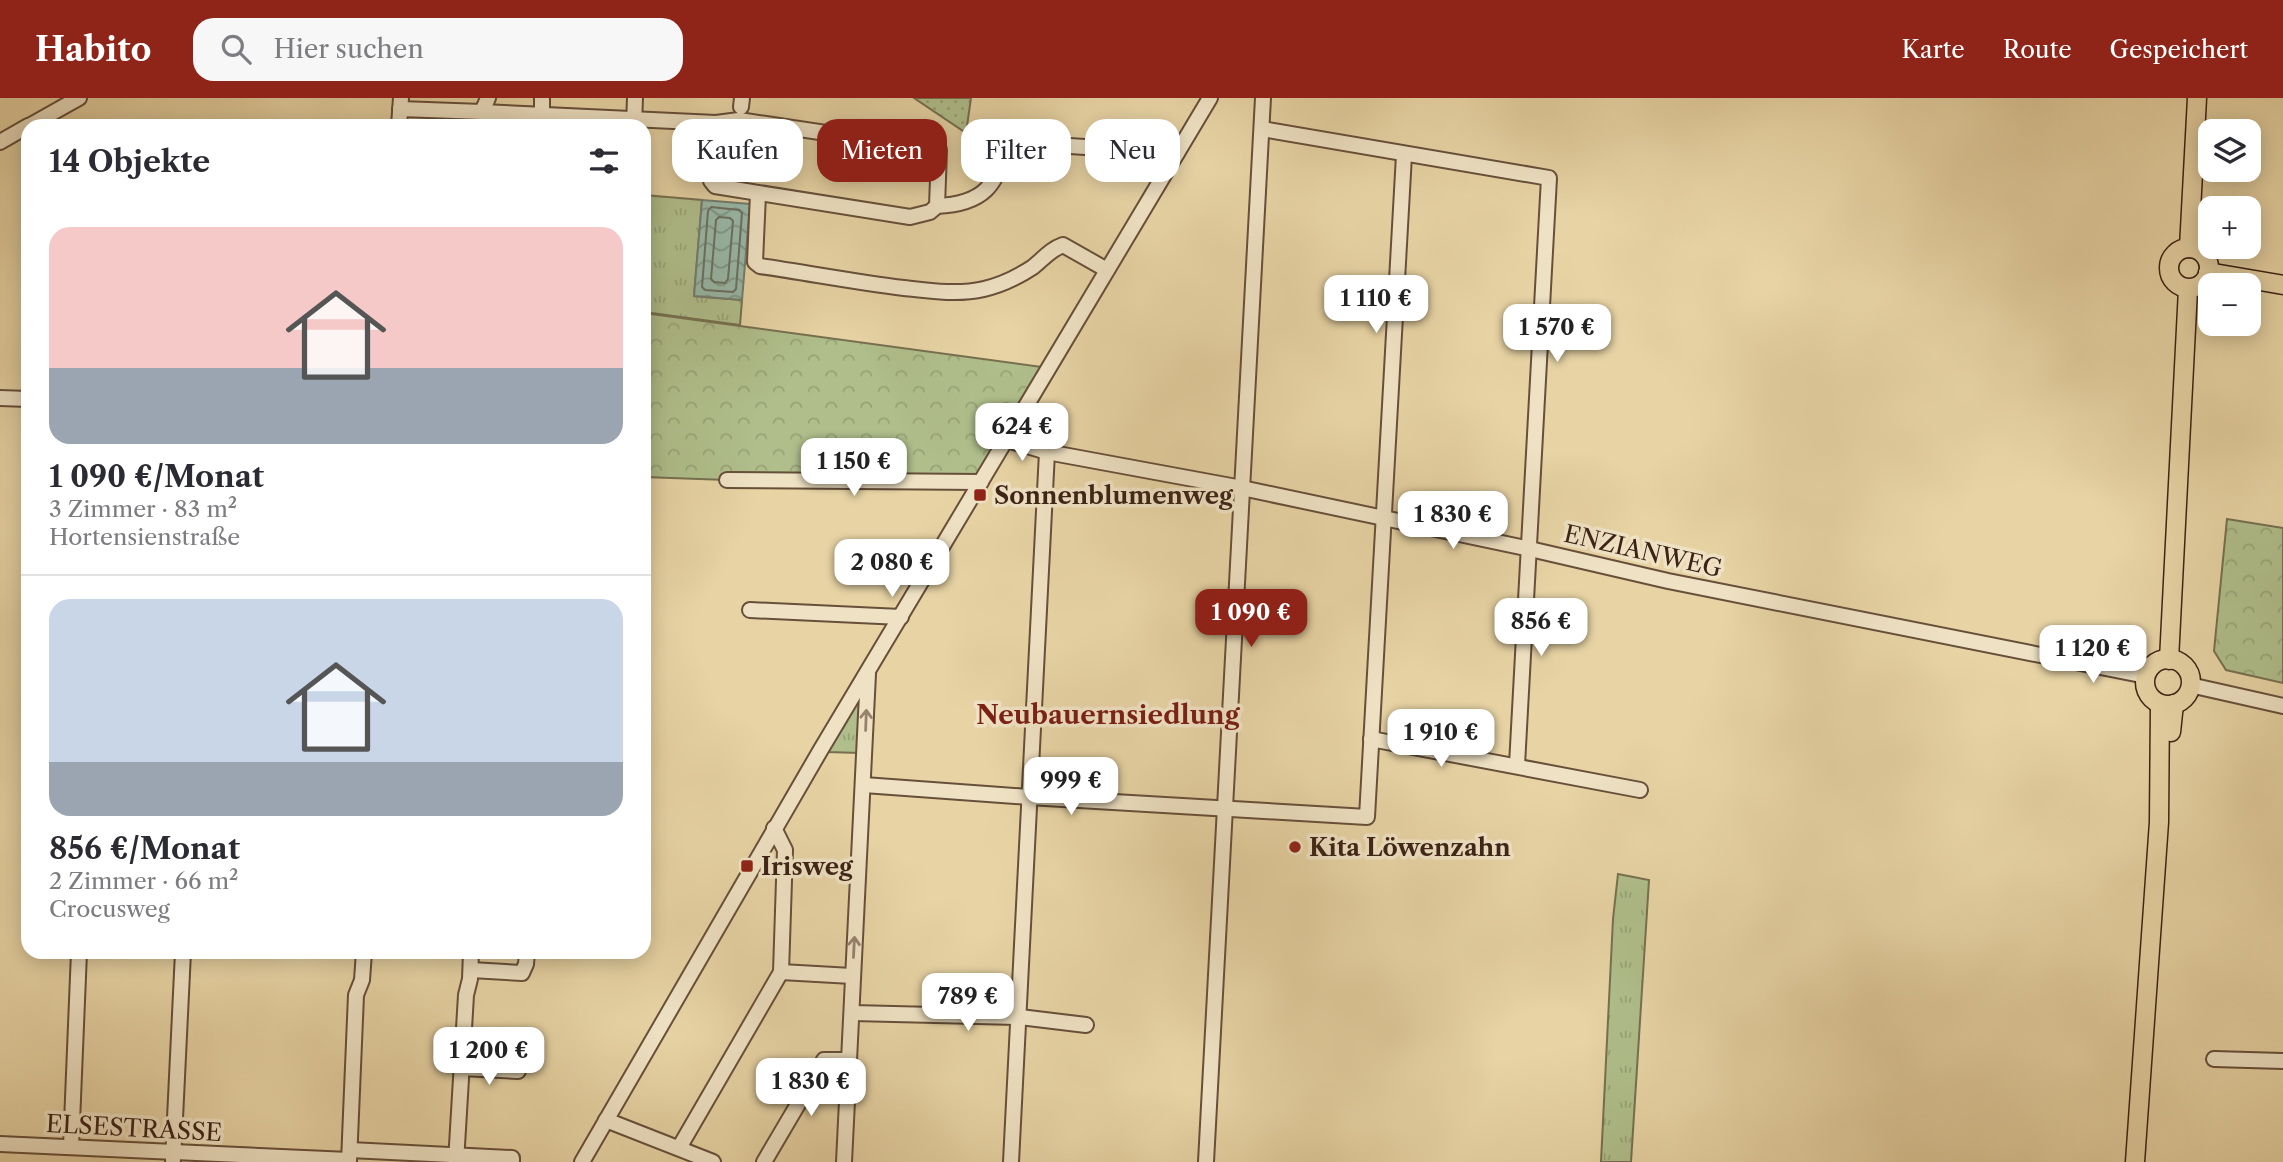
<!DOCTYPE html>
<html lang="de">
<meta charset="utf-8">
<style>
:root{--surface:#fff;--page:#f7f7f7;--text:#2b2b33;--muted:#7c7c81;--line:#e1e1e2;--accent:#8f2418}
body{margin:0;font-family:"Libre Caslon Text",serif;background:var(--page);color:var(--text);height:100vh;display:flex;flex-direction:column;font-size:26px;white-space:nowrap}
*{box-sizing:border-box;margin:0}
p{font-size:23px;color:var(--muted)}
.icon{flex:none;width:38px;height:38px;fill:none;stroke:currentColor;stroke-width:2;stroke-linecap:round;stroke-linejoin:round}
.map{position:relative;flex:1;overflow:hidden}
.sheet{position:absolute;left:21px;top:21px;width:630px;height:840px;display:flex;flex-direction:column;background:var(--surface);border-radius:21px;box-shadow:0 4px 18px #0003}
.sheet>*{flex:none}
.hud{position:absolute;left:672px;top:21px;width:665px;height:63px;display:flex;gap:14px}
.fabs{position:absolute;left:2198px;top:21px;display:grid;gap:14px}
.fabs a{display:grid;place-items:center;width:63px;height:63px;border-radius:14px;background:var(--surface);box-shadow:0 4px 18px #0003;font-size:35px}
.price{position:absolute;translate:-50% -60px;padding:0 16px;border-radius:14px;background:#fff;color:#222;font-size:23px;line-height:46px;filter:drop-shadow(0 2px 4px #0008)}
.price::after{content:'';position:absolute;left:50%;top:42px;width:21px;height:16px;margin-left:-10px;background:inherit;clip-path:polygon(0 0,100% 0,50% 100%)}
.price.active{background:var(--accent);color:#fff}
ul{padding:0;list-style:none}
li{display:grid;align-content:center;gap:14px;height:371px;padding:0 28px}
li+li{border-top:2px solid var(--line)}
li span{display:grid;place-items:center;height:217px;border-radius:21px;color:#555}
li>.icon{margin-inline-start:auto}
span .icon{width:126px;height:126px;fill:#fffc;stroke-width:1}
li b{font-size:30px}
h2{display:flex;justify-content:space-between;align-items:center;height:84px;padding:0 28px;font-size:30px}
.pill{padding:0 24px;border-radius:21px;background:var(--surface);box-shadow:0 4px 18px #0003;font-size:24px;line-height:63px}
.pill.active{background:var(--accent);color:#fff}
header{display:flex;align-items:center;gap:42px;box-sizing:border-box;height:98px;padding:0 35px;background:var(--accent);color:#fff}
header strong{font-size:33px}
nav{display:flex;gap:38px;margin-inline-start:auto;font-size:24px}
.search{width:490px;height:63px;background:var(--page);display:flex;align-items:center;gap:18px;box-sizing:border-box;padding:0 24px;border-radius:21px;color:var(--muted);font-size:26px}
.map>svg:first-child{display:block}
.grass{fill:url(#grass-tufts);stroke:#767050;stroke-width:2}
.forest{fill:url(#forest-crowns);stroke:#767050;stroke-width:2}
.park{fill:url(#park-dots);stroke:#767050;stroke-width:2}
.water{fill:url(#water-waves);stroke:#737c6e;stroke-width:2}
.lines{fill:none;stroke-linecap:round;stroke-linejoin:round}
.shore{stroke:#6a6e5f;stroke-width:2}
.minor-casing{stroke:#674f3a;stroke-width:18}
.major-casing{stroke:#3c2316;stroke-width:21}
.minor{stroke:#efe2c4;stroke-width:14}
.major{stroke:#e7d3a4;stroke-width:18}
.oneway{stroke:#96826d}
.poi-dot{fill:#8f2418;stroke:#efe2c4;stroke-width:2.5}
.labels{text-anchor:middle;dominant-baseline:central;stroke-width:7;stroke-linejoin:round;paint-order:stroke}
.poi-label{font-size:24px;font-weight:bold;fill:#3c2316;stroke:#efe2c4;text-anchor:start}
.street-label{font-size:24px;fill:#3c2316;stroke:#efe2c4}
.neighbourhood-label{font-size:26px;font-weight:bold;fill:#7a1f14;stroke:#efe2c4}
</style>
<header>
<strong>Habito</strong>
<div class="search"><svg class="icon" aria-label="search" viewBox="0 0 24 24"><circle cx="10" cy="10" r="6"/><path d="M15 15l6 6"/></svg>Hier suchen</div>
<nav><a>Karte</a><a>Route</a><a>Gespeichert</a></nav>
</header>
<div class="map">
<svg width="2283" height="1064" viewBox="0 0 2283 1064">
<defs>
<pattern id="grass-tufts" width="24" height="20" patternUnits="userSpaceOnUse" patternTransform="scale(1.75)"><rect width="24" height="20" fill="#afbe8b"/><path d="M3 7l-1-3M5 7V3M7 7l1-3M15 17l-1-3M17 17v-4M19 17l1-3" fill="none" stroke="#97a377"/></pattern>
<pattern id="forest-crowns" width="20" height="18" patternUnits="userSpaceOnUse" patternTransform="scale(1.75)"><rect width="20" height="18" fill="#afbe8b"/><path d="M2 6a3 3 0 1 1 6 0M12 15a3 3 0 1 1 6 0" fill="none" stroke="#97a377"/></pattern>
<pattern id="park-dots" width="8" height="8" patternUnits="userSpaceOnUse" patternTransform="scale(1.75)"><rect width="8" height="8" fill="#afbe8b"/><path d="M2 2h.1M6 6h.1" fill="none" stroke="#97a377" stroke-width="1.8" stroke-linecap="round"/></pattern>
<pattern id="water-waves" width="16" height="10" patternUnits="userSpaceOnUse" patternTransform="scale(1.75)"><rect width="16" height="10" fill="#97b8a8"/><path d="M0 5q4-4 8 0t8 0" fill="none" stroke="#7c9588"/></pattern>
</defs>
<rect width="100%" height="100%" fill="#e7d3a4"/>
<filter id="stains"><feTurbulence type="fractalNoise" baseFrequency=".00286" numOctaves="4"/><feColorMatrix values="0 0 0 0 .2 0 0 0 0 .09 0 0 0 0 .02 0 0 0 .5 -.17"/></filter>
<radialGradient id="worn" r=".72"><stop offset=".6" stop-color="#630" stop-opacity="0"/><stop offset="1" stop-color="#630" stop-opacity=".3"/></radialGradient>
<g class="grass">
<path d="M644,97L702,102L694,198L742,202L740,227L644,214Z"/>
<path d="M862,598L860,655L828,654L859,599Z"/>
<path d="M1618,776L1649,782L1631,1064H1601L1613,821Z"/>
</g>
<g class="forest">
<path d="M644,215L1042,269L973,384L727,382L644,379Z"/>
<path d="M2227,421L2283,430V585L2226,572L2214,553Z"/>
</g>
<path class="park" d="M914,0H971L966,35Z"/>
<path class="water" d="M702,102L750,106L742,202L694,198Z"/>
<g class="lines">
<g class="shore">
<path d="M711,109L739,112L742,115L736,191L733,194L705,192L702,189L708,113Z"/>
<path d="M719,119L730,120L733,123L728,181L725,185L714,184L711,181L716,122Z"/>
</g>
<g class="minor-casing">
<g id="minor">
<path d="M741,9L742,0"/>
<path d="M400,11L482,14L488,0"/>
<path d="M482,14L716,25L739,22L939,52L937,108"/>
<path d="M542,17V0"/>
<path d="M716,25L711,83L715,88L910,119L930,114L937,108C983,106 998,88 1007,44L1177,55"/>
<path d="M29,28L79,0"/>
<path d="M399,28L401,0"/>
<path d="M634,28L635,0"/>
<path d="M1262,31L1549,80L1517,667"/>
<path d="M0,44L28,28"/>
<path d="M758,96L755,164L760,168C808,175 856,184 904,190C930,193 958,197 984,191C1001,187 1018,179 1033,169C1043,161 1051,151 1063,147L1107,172"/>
<path d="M0,300L28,301"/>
<path d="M1007,342L1047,354L1242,390L1530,451L1668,483L2146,578"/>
<path d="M727,382L981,384"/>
<path d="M750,512L901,519"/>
<path d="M2190,587L2283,608"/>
<path d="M1371,641L1640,692"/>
<path d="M864,687L1029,699L1367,719L1404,57"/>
<path d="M471,872L522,875L526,866L527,854"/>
<path d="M781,874L852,878"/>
<path d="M852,915L1020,919L1086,927"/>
<path d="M2214,961L2283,963"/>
<path d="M462,970L518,973"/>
<path d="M606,1022L713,1064"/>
<path d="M0,1046L349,1062"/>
<path d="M71,1049L79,854"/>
<path d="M679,1050L781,874L785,752L774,730"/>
<path d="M350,1052L512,1060V1064"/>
<path d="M173,1062L183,854"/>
<path d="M349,1064L356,897L362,882L364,854"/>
<path d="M456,1064L466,897L470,881L471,854"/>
<path d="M582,1064L820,653L1210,0"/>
<path d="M764,1064L824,962H848"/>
<path d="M844,1064L868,576"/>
<path d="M1011,1064L1047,354"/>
<path d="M1206,1064L1263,0"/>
</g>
</g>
<g class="major-casing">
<g id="major">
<circle cx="2189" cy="170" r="20"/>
<path d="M2189,150L2197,0"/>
<path d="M2208,174L2283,187"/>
<circle cx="2168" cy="584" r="23"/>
<path d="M2169,562L2188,191"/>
<path d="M2171,634L2174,606"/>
<path d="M2135,1064L2159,724L2160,606"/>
</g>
</g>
<use href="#minor" class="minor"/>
<use href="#major" class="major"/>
</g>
<defs><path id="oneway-shaft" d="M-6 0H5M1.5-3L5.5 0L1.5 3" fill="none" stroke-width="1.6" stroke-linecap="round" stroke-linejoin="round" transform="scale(1.75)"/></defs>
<g class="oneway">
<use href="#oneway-shaft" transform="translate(866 622) rotate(-88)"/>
<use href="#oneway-shaft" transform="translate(854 849) rotate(-87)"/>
</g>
<g class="poi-dot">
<rect x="973" y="390" width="14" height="14" rx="3.5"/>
<circle cx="1295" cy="749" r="7"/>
<rect x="740" y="761" width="14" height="14" rx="3.5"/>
</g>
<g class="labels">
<g class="poi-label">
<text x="994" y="397">Sonnenblumenweg</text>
<text x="1309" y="749">Kita Löwenzahn</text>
<text x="761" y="768">Irisweg</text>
</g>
<g class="street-label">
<text transform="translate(1643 453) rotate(13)">ENZIANWEG</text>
<text transform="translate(134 1030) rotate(3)">ELSESTRASSE</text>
</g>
<g class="neighbourhood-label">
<text x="1108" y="617">Neubauernsiedlung</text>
</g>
</g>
<rect width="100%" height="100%" filter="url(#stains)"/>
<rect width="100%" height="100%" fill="url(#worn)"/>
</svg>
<div class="fabs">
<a><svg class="icon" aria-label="layers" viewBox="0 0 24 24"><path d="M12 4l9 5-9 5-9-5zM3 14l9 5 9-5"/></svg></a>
<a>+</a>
<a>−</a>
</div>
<b class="price" style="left:1376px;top:237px">1 110 €</b>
<b class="price" style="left:1557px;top:266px">1 570 €</b>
<b class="price" style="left:1022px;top:365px">624 €</b>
<b class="price" style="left:854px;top:400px">1 150 €</b>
<b class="price" style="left:1453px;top:453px">1 830 €</b>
<b class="price" style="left:892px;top:501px">2 080 €</b>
<b class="price active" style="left:1251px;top:551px">1 090 €</b>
<b class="price" style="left:1541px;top:560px">856 €</b>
<b class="price" style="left:2093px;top:587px">1 120 €</b>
<b class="price" style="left:1441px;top:671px">1 910 €</b>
<b class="price" style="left:1071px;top:719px">999 €</b>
<b class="price" style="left:968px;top:935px">789 €</b>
<b class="price" style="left:489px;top:989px">1 200 €</b>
<b class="price" style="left:811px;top:1020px">1 830 €</b>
<div class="hud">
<a class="pill">Kaufen</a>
<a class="pill active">Mieten</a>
<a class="pill">Filter</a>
<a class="pill">Neu</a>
</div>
<section class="sheet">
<h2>14 Objekte<svg class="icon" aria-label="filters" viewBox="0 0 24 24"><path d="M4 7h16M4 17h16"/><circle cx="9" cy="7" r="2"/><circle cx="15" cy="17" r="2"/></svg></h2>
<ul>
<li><span style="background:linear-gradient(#f6c9c9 65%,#9aa5b1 0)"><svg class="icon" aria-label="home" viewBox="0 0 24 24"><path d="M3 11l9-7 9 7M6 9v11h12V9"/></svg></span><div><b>1 090 €/Monat</b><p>3 Zimmer · 83 m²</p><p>Hortensienstraße</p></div></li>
<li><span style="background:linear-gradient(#c9d6e8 75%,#9aa5b1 0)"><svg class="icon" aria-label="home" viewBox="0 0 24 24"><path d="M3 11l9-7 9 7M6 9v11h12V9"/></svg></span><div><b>856 €/Monat</b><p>2 Zimmer · 66 m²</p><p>Crocusweg</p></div></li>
</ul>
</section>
</div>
